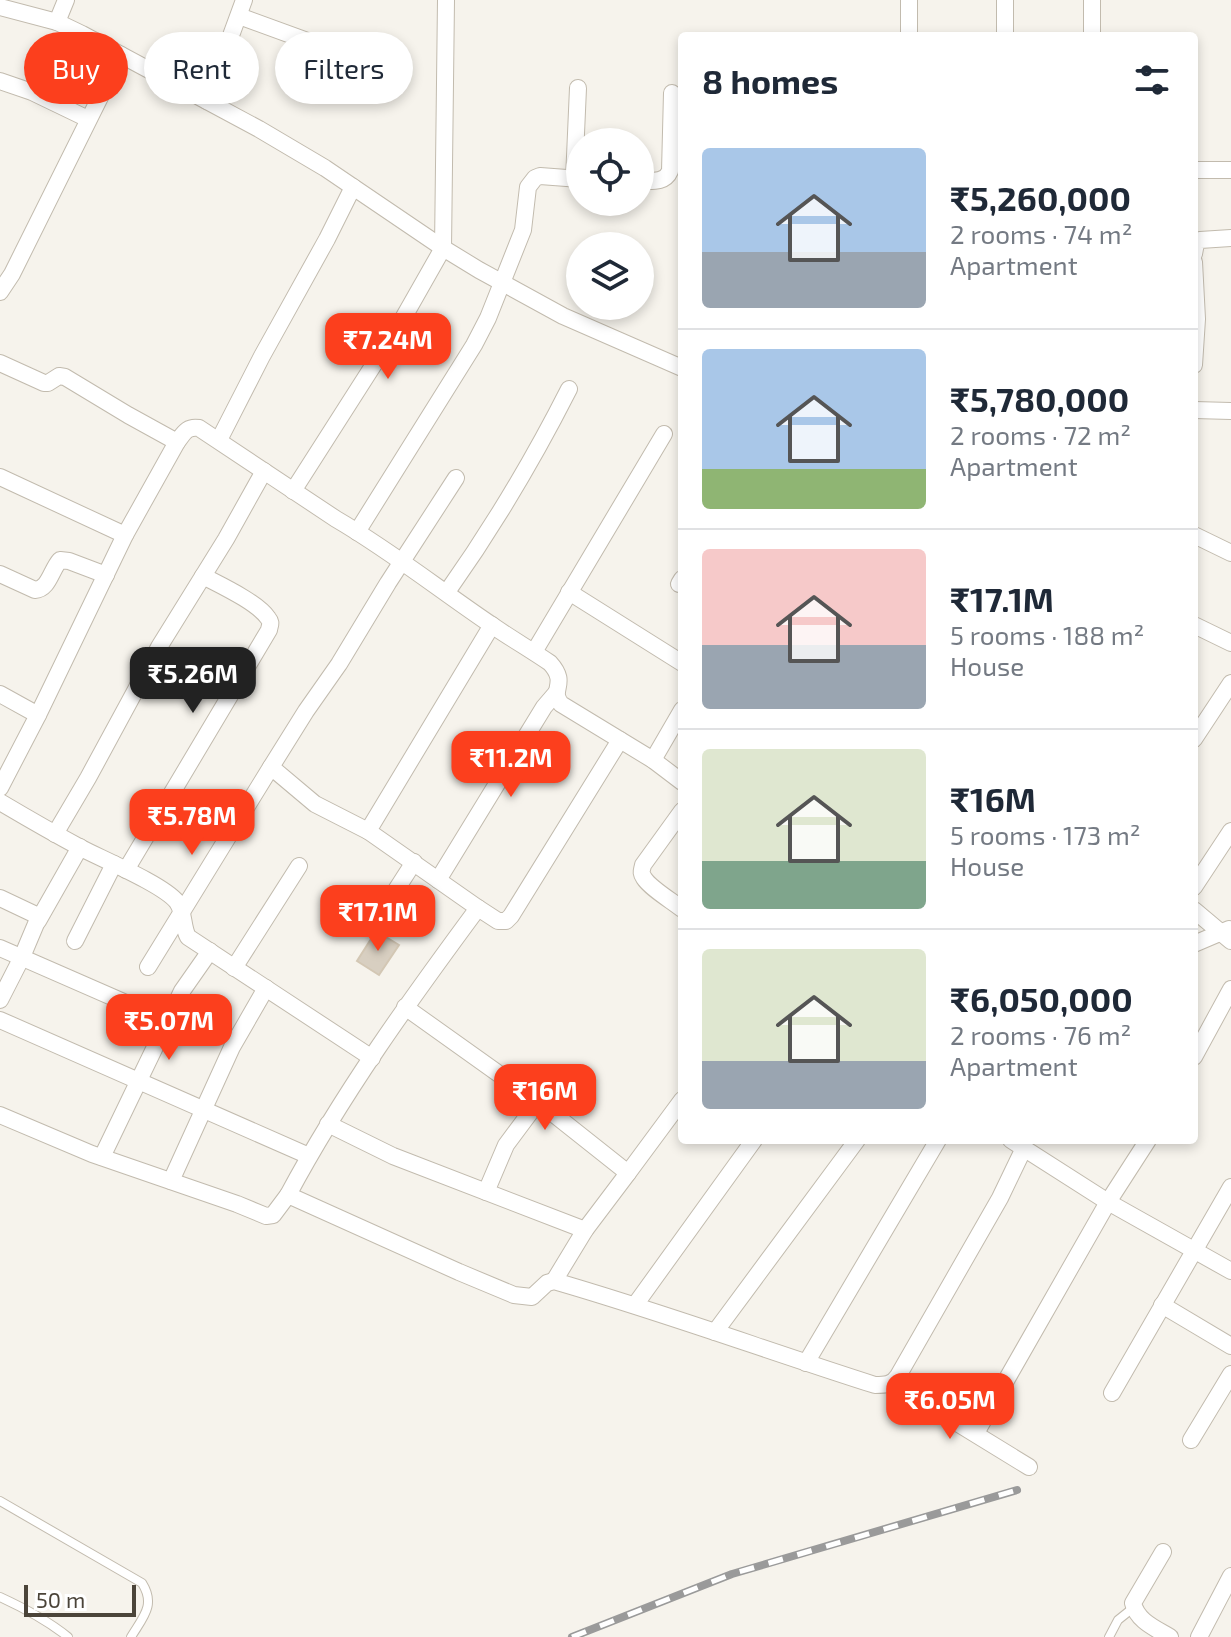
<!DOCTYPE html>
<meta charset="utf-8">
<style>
:root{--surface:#fff;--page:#f2f2f3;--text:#1f2937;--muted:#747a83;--line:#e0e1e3;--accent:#fc3f1d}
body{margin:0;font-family:"Exo 2",sans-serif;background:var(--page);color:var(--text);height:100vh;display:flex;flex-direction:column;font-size:30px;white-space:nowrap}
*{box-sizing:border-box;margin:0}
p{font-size:26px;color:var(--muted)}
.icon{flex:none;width:44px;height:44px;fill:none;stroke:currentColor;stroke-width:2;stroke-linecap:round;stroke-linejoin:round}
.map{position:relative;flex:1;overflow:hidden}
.side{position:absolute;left:678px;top:32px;width:520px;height:1112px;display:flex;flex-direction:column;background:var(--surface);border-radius:8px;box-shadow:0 4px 12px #0003}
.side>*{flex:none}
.top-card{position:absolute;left:24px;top:32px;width:534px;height:72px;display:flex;gap:16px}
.tools{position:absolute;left:566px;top:128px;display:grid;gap:16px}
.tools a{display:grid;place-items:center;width:88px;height:88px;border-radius:50%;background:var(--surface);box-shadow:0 4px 12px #0003;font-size:40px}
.scale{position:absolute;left:24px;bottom:20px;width:112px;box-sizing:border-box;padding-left:8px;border:4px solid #4b4439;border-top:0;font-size:22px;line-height:28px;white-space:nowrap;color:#4b4439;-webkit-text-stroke:6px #fff;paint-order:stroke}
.price{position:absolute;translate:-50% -68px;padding:0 18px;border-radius:16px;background:var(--accent);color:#fff;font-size:26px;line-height:52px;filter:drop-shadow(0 2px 4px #0008)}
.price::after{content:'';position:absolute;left:50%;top:48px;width:24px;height:18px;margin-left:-12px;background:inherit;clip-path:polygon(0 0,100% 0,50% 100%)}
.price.active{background:#222;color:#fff}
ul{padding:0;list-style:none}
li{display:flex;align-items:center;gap:24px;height:200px;padding:0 24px}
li+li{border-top:2px solid var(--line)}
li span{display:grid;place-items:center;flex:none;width:224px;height:160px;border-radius:8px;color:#555}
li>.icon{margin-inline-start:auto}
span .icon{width:96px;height:96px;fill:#fffc;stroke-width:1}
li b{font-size:34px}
h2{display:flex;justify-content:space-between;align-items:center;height:96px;padding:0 24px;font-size:34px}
.pill{padding:0 28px;border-radius:36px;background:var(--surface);box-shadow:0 4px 12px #0003;font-size:28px;line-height:72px}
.pill.active{background:var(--accent);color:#fff}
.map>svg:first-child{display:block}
.building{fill:#d8cfc1;stroke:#d3c7b4;stroke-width:2}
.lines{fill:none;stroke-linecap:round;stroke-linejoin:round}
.lane-casing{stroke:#c2bbae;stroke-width:10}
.street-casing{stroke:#c2bbae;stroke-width:18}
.lane{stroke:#fff;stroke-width:8}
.street{stroke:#fff;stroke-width:16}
.rail-casing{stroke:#9a9a9a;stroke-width:8}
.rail{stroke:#fff;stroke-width:5;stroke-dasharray:15;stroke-linecap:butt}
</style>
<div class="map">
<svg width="1231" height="1637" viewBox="0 0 1231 1637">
<rect width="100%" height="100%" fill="#f6f3ec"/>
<path class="building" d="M376,931L399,945L379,975L357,961Z"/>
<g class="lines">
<g class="lane-casing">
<g id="lane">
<path d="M0,1501L142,1583C156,1605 143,1617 131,1637"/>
<path d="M0,1597C24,1608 47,1620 68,1637"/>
<path d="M1109,1637L1118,1620L1133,1608"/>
</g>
</g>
<g class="street-casing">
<g id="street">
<path d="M1005,0V36"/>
<path d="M0,7L57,22L82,34L259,129L325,168L443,248L479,270L563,316L682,368"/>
<path d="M239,16L365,62"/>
<path d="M57,22L66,0"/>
<path d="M909,36V0"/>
<path d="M1092,36V0"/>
<path d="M0,81L32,92L88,119"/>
<path d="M207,101L244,0"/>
<path d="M1194,170H1231"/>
<path d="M574,179L578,88"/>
<path d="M640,181C652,181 665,183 670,171L672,93"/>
<path d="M1194,254L1196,243L1200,240L1231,238"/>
<path d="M1194,262L1197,319L1194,365"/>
<path d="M0,292L12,274L121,55"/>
<path d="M0,363L44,383H48L59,376L65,377L128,415L177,442C184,433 187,426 199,428L336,519C391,551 441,591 493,626C512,639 531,650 550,663C569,684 549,689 561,704L653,760L682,782"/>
<path d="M1194,410L1231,411"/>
<path d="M219,440L262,356L327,239L353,187"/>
<path d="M0,477L125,535"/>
<path d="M293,491L401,322L443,248L446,0"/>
<path d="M357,532L474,345L488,318L523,230L528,187L535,178L540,176L580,179"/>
<path d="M1194,535L1231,553"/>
<path d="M0,574L35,590C49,589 51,570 60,560L69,561L106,575"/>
<path d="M679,584L682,579"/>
<path d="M447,592C493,527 533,460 569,389"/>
<path d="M569,592L682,663"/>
<path d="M1194,625L1231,643"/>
<path d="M534,652L664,434"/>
<path d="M0,694L38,715"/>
<path d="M1194,739L1231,683"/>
<path d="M653,760L682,710"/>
<path d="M0,788L38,715L125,535L177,442"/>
<path d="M0,802C27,818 53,833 81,848C102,859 164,885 177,902C185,913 182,926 188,937L372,1058"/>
<path d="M682,811L643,865C642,871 640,872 644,878C650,888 672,901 682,909"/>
<path d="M368,831L315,804L271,767L306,711L339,664L388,583L456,478"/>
<path d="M55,834L88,778L159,647L226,539L264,471"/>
<path d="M126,870L269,630C270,624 272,623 268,618C257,602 220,585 203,576"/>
<path d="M438,880L544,707L556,693"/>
<path d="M1194,887L1231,831"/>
<path d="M0,898L36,915L38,919L22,957L0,1000"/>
<path d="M478,908L498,921H506L511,916L620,740"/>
<path d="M340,909C352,917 364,928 378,918L414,862"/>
<path d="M1194,910L1231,941"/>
<path d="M38,921L80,847"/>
<path d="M75,941L114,864"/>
<path d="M1194,944L1229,929"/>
<path d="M0,948L167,1021"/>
<path d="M148,967L271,767"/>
<path d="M234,968L299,866"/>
<path d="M405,1007L541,1104L628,1173L585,1230L554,1281"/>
<path d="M0,1020L309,1156"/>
<path d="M1194,1057L1231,989"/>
<path d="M0,1115L92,1154L237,1204L266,1216L273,1215L288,1195L459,1272L514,1295L532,1297L547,1283L554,1281C662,1312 768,1351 875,1385C885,1385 892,1385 898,1376L1000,1198L1024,1148"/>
<path d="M328,1124L393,1156L585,1230"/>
<path d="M1011,1140L1108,1202L1231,1271"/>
<path d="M102,1157L182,991L210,951"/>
<path d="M628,1173L682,1100"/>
<path d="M171,1181L232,1047L266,988"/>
<path d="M486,1192L506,1145L538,1102"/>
<path d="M288,1195C342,1094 410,1000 478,908L368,831L492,625"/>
<path d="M635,1305L754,1140"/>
<path d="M1162,1305L1231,1346"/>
<path d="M715,1332L857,1140"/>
<path d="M806,1363L938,1140"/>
<path d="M892,1383L1029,1467"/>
<path d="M1112,1393L1231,1187"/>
<path d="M976,1433L1108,1202L1148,1140"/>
<path d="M1191,1440L1231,1374"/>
<path d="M1163,1552L1133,1603C1137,1621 1155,1628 1170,1637"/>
<path d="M1199,1637L1231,1576"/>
</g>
</g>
<use href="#lane" class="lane"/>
<use href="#street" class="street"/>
<g class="rail-casing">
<path id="rail" d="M572,1637L732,1574L1017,1490"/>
</g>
<use href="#rail" class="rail"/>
</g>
</svg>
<div class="tools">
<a><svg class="icon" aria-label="locate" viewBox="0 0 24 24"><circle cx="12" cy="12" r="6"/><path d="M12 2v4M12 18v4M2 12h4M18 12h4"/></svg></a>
<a><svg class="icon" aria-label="layers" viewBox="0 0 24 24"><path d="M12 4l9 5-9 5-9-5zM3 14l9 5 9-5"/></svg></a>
</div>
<div class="scale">50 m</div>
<b class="price" style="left:388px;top:381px">₹7.24M</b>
<b class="price active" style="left:193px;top:715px">₹5.26M</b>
<b class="price" style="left:511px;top:799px">₹11.2M</b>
<b class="price" style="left:192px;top:857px">₹5.78M</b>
<b class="price" style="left:378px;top:953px">₹17.1M</b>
<b class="price" style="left:169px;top:1062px">₹5.07M</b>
<b class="price" style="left:545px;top:1132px">₹16M</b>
<b class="price" style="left:950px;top:1441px">₹6.05M</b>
<div class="top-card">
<a class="pill active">Buy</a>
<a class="pill">Rent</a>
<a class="pill">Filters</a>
</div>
<section class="side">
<h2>8 homes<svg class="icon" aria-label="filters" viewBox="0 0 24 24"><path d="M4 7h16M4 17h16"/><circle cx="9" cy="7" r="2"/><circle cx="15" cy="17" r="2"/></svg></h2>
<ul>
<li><span style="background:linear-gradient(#a9c7e8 65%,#9aa5b1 0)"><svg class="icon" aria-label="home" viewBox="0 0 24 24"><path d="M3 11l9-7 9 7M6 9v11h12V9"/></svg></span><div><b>₹5,260,000</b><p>2 rooms · 74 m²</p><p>Apartment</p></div></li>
<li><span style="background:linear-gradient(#a9c7e8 75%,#8fb573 0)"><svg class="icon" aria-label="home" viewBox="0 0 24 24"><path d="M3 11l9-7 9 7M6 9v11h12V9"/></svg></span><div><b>₹5,780,000</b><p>2 rooms · 72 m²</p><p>Apartment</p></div></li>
<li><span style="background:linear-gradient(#f6c9c9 60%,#9aa5b1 0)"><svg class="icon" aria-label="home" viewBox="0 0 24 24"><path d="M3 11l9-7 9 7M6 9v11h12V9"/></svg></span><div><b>₹17.1M</b><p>5 rooms · 188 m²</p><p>House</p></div></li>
<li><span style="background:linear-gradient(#dfe7d0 70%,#7fa58c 0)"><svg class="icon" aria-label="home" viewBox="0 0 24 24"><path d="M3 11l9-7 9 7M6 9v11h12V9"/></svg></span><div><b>₹16M</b><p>5 rooms · 173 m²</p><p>House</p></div></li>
<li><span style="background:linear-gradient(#dfe7d0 70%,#9aa5b1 0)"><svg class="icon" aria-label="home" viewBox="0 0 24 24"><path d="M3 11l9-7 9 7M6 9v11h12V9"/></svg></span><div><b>₹6,050,000</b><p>2 rooms · 76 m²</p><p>Apartment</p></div></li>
</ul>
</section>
</div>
